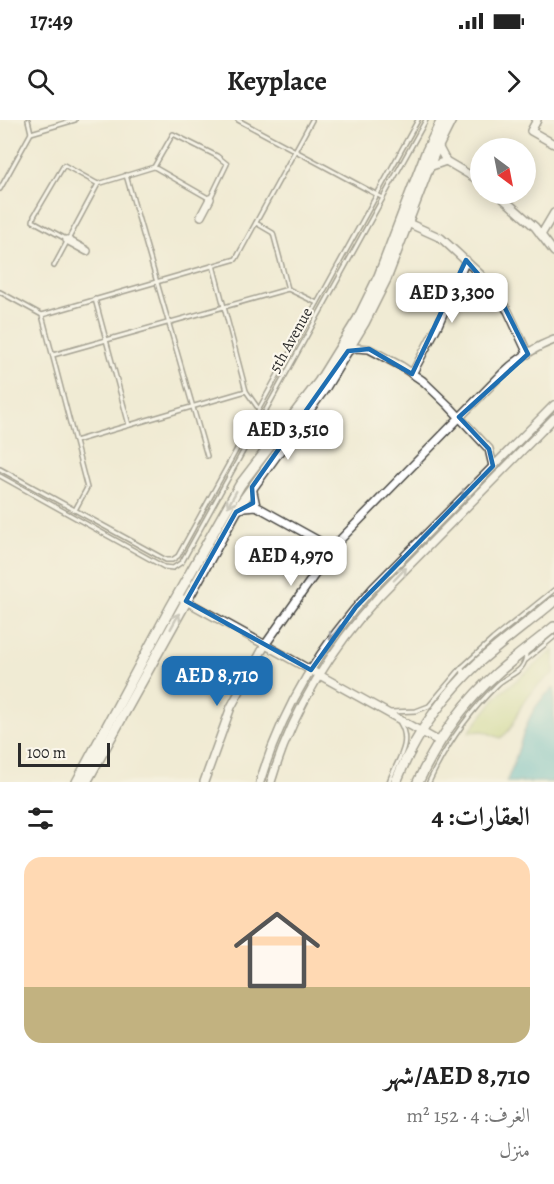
<!DOCTYPE html>
<html lang="ar">
<meta charset="utf-8">
<style>
:root{--surface:#fff;--page:#f6f6f6;--text:#222;--muted:#767676;--line:#e0e0e0;--accent:#1f6fb2}
body{margin:0;font-family:Alegreya,Amiri,serif;background:var(--page);color:var(--text);direction:rtl;height:100vh;display:flex;flex-direction:column;font-size:22px;white-space:nowrap}
*{box-sizing:border-box;margin:0}
p{font-size:20px;color:var(--muted)}
.icon{flex:none;width:33px;height:33px;fill:none;stroke:currentColor;stroke-width:2;stroke-linecap:round;stroke-linejoin:round}
.map{position:relative;height:662px;overflow:hidden;direction:ltr}
.drawer{display:flex;flex-direction:column;background:var(--surface);flex:1}
.drawer>*{flex:none}
.needle{width:39px;rotate:148deg}
.controls{position:absolute;left:470px;top:18px;display:grid;gap:12px}
.controls a{display:grid;place-items:center;width:66px;height:66px;border-radius:50%;background:var(--surface);box-shadow:0 3px 15px #0003;font-size:30px}
.scale{position:absolute;left:18px;bottom:15px;width:92px;box-sizing:border-box;padding-left:6px;border:3px solid #2b2b2b;border-top:0;font-size:16px;line-height:21px;white-space:nowrap;color:#2b2b2b;-webkit-text-stroke:4px #fbf7ec;paint-order:stroke}
.price{position:absolute;translate:-50% -51px;padding:0 14px;border-radius:12px;background:#fff;color:#222;font-size:20px;line-height:39px;filter:drop-shadow(0 2px 3px #0008)}
.price::after{content:'';position:absolute;left:50%;top:36px;width:18px;height:14px;margin-left:-9px;background:inherit;clip-path:polygon(0 0,100% 0,50% 100%)}
.price.active{background:var(--accent);color:#fff}
ul{padding:0;list-style:none}
li{display:grid;align-content:center;gap:12px;height:318px;padding:0 24px}
li+li{border-top:2px solid var(--line)}
li span{display:grid;place-items:center;height:186px;border-radius:18px;color:#555}
li>.icon{margin-inline-start:auto}
span .icon{width:108px;height:108px;fill:#fffc;stroke-width:1}
li b{font-size:26px}
h2{display:flex;justify-content:space-between;align-items:center;height:72px;padding:0 24px;font-size:26px}
.status{display:flex;justify-content:space-between;align-items:center;height:42px;padding:0 30px;background:var(--surface);direction:ltr}
.status svg{height:16px;fill:currentColor}
header{display:flex;justify-content:space-between;align-items:center;height:78px;padding:0 24px;background:var(--surface);font-size:27px;font-weight:600}
.map>svg:first-child{display:block}
.green{fill:#bccf73;stroke:#747d4f;stroke-width:1.5}
.water{fill:#3faebb;stroke:#356c73;stroke-width:1.5}
.lines{fill:none;stroke-linecap:round;stroke-linejoin:round}
.service-casing{stroke:#494844;stroke-width:6}
.minor-casing{stroke:#494844;stroke-width:10}
.secondary-casing{stroke:#494844;stroke-width:12}
.service{stroke:#fff;stroke-width:3}
.minor{stroke:#fff;stroke-width:7}
.secondary{stroke:#fff;stroke-width:9}
.oneway{stroke:#a0a0a0}
.marked{fill:none;stroke:#1f6fb2;stroke-width:4.5;stroke-linejoin:round}
.labels{text-anchor:middle;dominant-baseline:central;stroke-width:4.5;stroke-linejoin:round;paint-order:stroke}
.street-label{font-size:16px;fill:#2b2b2b;stroke:#fbf7ec}
</style>
<div class="status"><b>17:49</b><svg viewBox="0 0 49 12"><path d="M0 12V9h3v3zM5 12V6h3v6zM10 12V3h3v9zM15 12V0h3v12zM26 1h20v11H26zM47 4h2v5h-2z"/></svg></div>
<header><svg class="icon" aria-label="forward" viewBox="0 0 24 24"><path d="M9 5l7 7-7 7"/></svg>Keyplace<svg class="icon" aria-label="search" viewBox="0 0 24 24"><circle cx="10" cy="10" r="6"/><path d="M15 15l6 6"/></svg></header>
<div class="map">
<svg width="554" height="662" viewBox="0 0 554 662">
<rect width="100%" height="100%" fill="#fbf7ec"/>
<filter id="ink" filterUnits="userSpaceOnUse"><feTurbulence type="fractalNoise" baseFrequency=".0167" numOctaves="2"/><feDisplacementMap in="SourceGraphic" scale="12" xChannelSelector="R" yChannelSelector="G"/><feConvolveMatrix kernelMatrix="1 2 1 2 8 2 1 2 1" color-interpolation-filters="sRGB"/></filter>
<filter id="wash" filterUnits="userSpaceOnUse"><feTurbulence type="fractalNoise" baseFrequency=".008" numOctaves="4" result="noise"/><feDisplacementMap in="SourceGraphic" scale="24" xChannelSelector="R" yChannelSelector="G"/><feGaussianBlur stdDeviation="1.35" result="paint"/><feColorMatrix in="noise" values="0 0 0 0 0 0 0 0 0 0 0 0 0 0 0 0 0 1.4 0 .05"/><feComposite in="paint" operator="in"/></filter>
<g filter="url(#wash)">
<rect width="100%" height="100%" fill="#f0ebd4"/>
<path class="green" d="M554,530V553C542,561 531,571 523,583C515,596 514,610 500,618L483,611L469,612L498,575Z"/>
<path class="water" d="M554,568V662H506C522,631 522,590 554,568Z"/>
</g>
<g filter="url(#ink)">
<g class="lines">
<g class="service-casing">
<g id="service">
<path d="M28,0L31,13L75,0"/>
<path d="M238,0L383,78"/>
<path d="M126,55L207,336"/>
<path d="M0,69L31,13"/>
<path d="M256,103L273,113L288,169"/>
<path d="M66,119L33,101L34,96L64,45L98,64L154,47L173,14L217,36L227,44L210,79L154,47"/>
<path d="M213,145L246,271"/>
<path d="M54,146L98,64"/>
<path d="M0,172L42,195L236,139L312,0"/>
<path d="M95,179L129,305"/>
<path d="M42,195L87,368L75,390"/>
<path d="M53,235L288,169L317,183"/>
<path d="M75,321L246,271L258,288"/>
<path d="M0,349L166,440H172L178,436L418,0"/>
<path d="M0,356L164,447L173,448L182,442L426,0"/>
<path d="M526,540L554,517"/>
<path d="M463,554L462,547L493,519L554,470"/>
<path d="M391,592L416,591L429,586L462,547"/>
<path d="M389,662C396,641 413,624 400,603"/>
<path d="M429,662C446,626 468,593 497,565C508,554 526,553 526,533"/>
</g>
</g>
<g class="minor-casing">
<g id="minor">
<path d="M537,0L531,11L554,24"/>
<path d="M438,26L446,41L480,61"/>
<path d="M429,47L446,41"/>
<path d="M498,74L535,107L554,132"/>
<path d="M201,96L210,79"/>
<path d="M408,103L441,118L481,155L508,191L528,234"/>
<path d="M541,115L554,93"/>
<path d="M67,120L87,131"/>
<path d="M348,231L356,228L369,229L401,246L423,261L449,286L489,329L493,346"/>
<path d="M412,254L438,205L466,140"/>
<path d="M252,367L256,386"/>
<path d="M238,390L244,387L256,386L321,422L327,425L337,423L503,253C518,239 534,227 554,220"/>
<path d="M177,476L440,622"/>
<path d="M204,662L231,587L265,525L337,423"/>
<path d="M260,662C282,589 321,525 372,469L554,285"/>
<path d="M271,662C292,592 330,530 379,476L554,298"/>
</g>
</g>
<g class="secondary-casing">
<g id="secondary">
<path d="M77,662L171,487L240,365L319,262L358,199L379,156L426,33L442,0"/>
<path d="M86,662L239,386L326,266L364,203L386,159L433,36L451,0"/>
<path d="M396,662C414,617 444,575 479,542C503,521 529,502 554,481"/>
<path d="M418,662C437,622 463,583 496,554C515,537 535,523 554,507"/>
</g>
</g>
<use href="#service" class="service"/>
<use href="#minor" class="minor"/>
<use href="#secondary" class="secondary"/>
</g>
<defs><path id="oneway-shaft" d="M-6 0H5M1.5-3L5.5 0L1.5 3" fill="none" stroke-width="1.6" stroke-linecap="round" stroke-linejoin="round" transform="scale(1.5)"/></defs>
<g class="oneway">
<use href="#oneway-shaft" transform="translate(468 371) rotate(134)"/>
<use href="#oneway-shaft" transform="translate(232 379) rotate(119)"/>
<use href="#oneway-shaft" transform="translate(400 454) rotate(-46)"/>
<use href="#oneway-shaft" transform="translate(175 501) rotate(-61)"/>
<use href="#oneway-shaft" transform="translate(335 513) rotate(127)"/>
</g>
</g>
<path d="M0 0H554V662H0ZM466,140L502,182L528,234L459,297L489,329L493,346L356,487L311,550L186,481L236,392L253,383L252,367L348,231L369,229L412,254Z" fill="#f0ebd4" fill-opacity=".55" fill-rule="evenodd"/>
<path class="marked" d="M466,140L502,182L528,234L459,297L489,329L493,346L356,487L311,550L186,481L236,392L253,383L252,367L348,231L369,229L412,254Z"/>
<g class="labels">
<g class="street-label">
<text transform="translate(291 220) rotate(-61)">5th Avenue</text>
</g>
</g>
</svg>
<div class="controls">
<a><svg class="needle" viewBox="-14 -14 28 28"><path d="M0-13l5 13h-10z" fill="#e53935"/><path d="M0 13l5-13h-10z" fill="#767676"/></svg></a>
</div>
<div class="scale">100 m</div>
<b class="price" style="left:452px;top:204px">AED 3,300</b>
<b class="price" style="left:288px;top:341px">AED 3,510</b>
<b class="price" style="left:291px;top:467px">AED 4,970</b>
<b class="price active" style="left:217px;top:587px">AED 8,710</b>
</div>
<section class="drawer">
<h2>العقارات: 4<svg class="icon" aria-label="filters" viewBox="0 0 24 24"><path d="M4 7h16M4 17h16"/><circle cx="9" cy="7" r="2"/><circle cx="15" cy="17" r="2"/></svg></h2>
<ul>
<li><span style="background:linear-gradient(#ffd9b3 70%,#c2b280 0)"><svg class="icon" aria-label="home" viewBox="0 0 24 24"><path d="M3 11l9-7 9 7M6 9v11h12V9"/></svg></span><div><b>AED 8,710/شهر</b><p>الغرف: 4 · 152 m²</p><p>منزل</p></div></li>
</ul>
</section>
